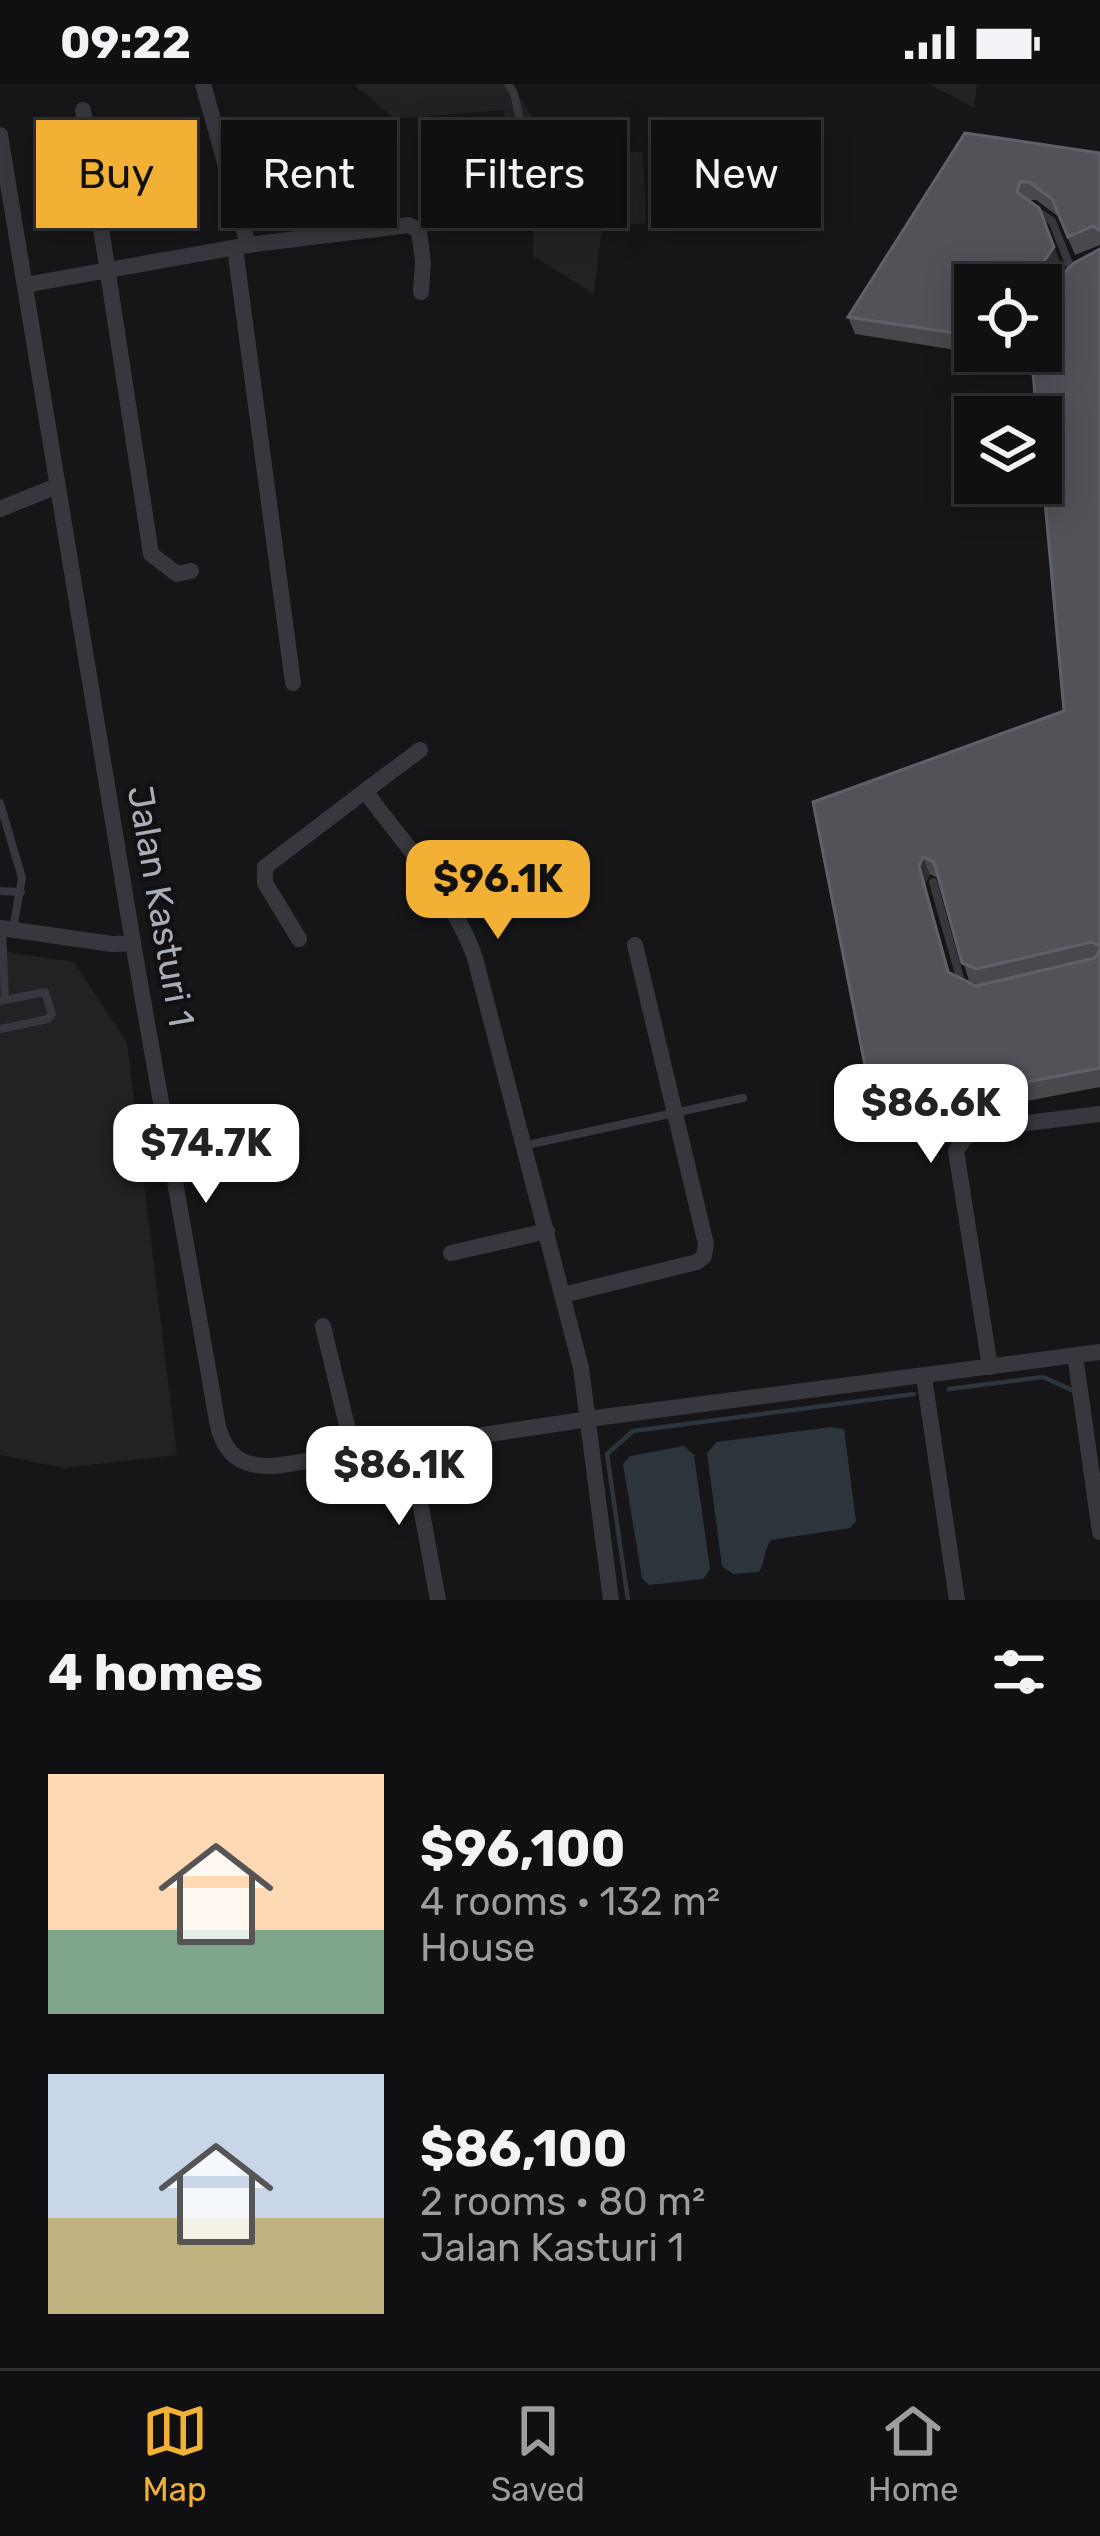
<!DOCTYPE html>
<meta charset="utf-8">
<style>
:root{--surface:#101012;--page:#1e1e20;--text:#f1f3f6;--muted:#9c9d9f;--line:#303032;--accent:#f2b134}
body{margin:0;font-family:Rubik,sans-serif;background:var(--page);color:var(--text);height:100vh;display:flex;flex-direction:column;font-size:45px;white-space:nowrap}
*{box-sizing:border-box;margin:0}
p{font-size:39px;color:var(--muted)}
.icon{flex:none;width:66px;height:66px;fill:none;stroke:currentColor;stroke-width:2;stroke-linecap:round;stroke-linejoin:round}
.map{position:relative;height:1516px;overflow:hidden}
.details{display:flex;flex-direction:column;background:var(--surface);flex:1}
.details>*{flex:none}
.guide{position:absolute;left:36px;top:36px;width:1029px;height:108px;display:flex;gap:24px}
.controls{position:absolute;left:954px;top:180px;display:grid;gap:24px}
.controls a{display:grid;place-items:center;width:108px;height:108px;border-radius:0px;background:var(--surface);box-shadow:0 6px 30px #0003,0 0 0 3px var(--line);font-size:60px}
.price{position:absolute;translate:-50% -102px;padding:0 27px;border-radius:24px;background:#fff;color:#222;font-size:39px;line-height:78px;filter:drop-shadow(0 3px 6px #0008)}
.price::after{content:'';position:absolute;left:50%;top:72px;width:36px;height:27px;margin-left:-18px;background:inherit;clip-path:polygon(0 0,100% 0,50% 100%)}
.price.active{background:var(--accent);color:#111}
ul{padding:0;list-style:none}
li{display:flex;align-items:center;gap:36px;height:300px;padding:0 48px}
li span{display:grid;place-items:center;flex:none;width:336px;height:240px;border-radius:0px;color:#555}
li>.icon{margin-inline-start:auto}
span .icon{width:144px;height:144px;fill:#fffc;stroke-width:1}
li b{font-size:51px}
h2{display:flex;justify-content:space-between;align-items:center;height:144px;padding:0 48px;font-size:51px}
.tag{padding:0 42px;border-radius:0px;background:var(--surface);box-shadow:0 6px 30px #0003,0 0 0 3px var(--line);font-size:42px;line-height:108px}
.tag.active{background:var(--accent);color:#111}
.status{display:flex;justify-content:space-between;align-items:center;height:84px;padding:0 60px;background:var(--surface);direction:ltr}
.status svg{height:33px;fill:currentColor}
.dock{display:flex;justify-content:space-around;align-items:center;height:168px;border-top:3px solid var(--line);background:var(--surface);font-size:33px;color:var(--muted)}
.dock a{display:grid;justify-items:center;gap:6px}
.dock .active{color:var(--accent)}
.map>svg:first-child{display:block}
.built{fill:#222225}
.water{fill:#2c353c}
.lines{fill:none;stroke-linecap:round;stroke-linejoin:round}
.stream{stroke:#2c353c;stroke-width:4.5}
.lane{stroke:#37383d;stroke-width:8}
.street{stroke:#37383d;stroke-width:16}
.wall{fill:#47494d;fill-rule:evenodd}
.shaded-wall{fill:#2f3033}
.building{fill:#525359;stroke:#5f6168;stroke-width:3}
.labels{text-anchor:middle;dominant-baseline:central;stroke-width:9;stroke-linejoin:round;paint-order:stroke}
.street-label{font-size:36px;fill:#a8adb8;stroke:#111113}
</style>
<div class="status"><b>09:22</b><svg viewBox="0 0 49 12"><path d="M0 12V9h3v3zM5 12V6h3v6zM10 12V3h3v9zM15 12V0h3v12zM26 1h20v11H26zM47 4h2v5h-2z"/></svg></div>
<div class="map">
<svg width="1100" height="1516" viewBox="0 0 1100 1516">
<rect width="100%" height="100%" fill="#161618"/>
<g class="built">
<path d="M353,0H511L553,66L643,68L646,139L602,144L594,210L533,172V147L479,101L506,70L504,26L395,35Z"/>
<path d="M929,0H977L974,24Z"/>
<path d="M0,867L74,878L127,959L177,1371L63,1384L0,1371Z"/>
</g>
<g class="water">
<path d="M831,1343L844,1345L856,1437L850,1444L771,1456C763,1467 766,1477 759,1488L733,1490L722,1482L707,1369L717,1358Z"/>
<path d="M684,1362L694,1371L710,1485L703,1495L649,1501L642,1494L623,1380L630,1372Z"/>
</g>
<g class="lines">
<g class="stream">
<path d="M949,1305L1043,1293L1076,1308"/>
<path d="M628,1516L607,1370L633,1347L914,1310"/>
</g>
<g class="lane">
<path d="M508,0L514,9L537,113"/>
<path d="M1034,125L1052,137L1072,187"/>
<path d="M0,719L22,794L13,845"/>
<path d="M933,798L962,901"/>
<path d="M0,807L21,808"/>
<path d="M2,845L5,916"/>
<path d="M0,917L45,908L52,930L48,935L0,945"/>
<path d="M527,1061L743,1014"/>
</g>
<g class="street">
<path d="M203,0L248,161"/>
<path d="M83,26L151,470L177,490L191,487"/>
<path d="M0,51L133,859L218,1342C226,1373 243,1383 274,1382L603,1333L1100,1268"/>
<path d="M235,164L293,599"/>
<path d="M25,201L248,161L409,141L419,147L423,178L421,208"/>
<path d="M0,425L57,402"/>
<path d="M365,707L420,666"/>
<path d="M0,844L112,860L133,859"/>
<path d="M299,855L265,799V783L365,707C403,759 454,813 475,874L581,1284L611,1516"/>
<path d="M451,1169L547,1147"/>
<path d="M563,1211L697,1178L704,1172L706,1160L635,861"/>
<path d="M323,1242L354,1371"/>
<path d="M1075,1271L1100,1448"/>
<path d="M990,1283L956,1067L964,1055L979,1045L1100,1030"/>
<path d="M924,1293L957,1516"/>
<path d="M410,1363L438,1516"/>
</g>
</g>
<path class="wall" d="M965,49L1100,69V161L1075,171L1059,133L1036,116H1028L1061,180L1047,199L1053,200L1100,165V1003L880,1045L874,1027L813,718L1064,627L1032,278L855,250L848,233ZM975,201L1041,267H975ZM930,790L939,795L969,897L979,901L976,902L950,889L925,800Z"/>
<g class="shaded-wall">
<path d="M1054,163L1061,180L1043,205L1037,187Z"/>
<path d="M923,773L930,790L925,800L954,906L919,782Z"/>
</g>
<path class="building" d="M965,49L1100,69V147L1093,142L1068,153L1052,115L1029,98H1020L1017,108L1039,124L1054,163L1037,187L1042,198L1053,200L1074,179L1100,165V862L1092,858L976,885L962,879L934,778L923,773L919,782L948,888L976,902L1095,874L1100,865V984L874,1027L813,718L1064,627L1041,373V333H1037L1031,267H1041V201H975V252L848,233Z"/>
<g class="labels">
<g class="street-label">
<text transform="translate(161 822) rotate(80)">Jalan Kasturi 1</text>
</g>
</g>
</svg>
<div class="controls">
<a><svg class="icon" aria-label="locate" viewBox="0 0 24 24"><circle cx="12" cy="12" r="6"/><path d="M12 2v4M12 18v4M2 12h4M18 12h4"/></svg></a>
<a><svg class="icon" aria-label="layers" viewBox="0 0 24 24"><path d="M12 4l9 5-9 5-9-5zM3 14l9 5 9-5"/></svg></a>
</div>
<b class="price active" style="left:498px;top:858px">$96.1K</b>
<b class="price" style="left:931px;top:1082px">$86.6K</b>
<b class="price" style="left:206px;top:1122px">$74.7K</b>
<b class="price" style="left:399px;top:1444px">$86.1K</b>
<div class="guide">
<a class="tag active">Buy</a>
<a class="tag">Rent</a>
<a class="tag">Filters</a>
<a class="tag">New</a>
</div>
</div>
<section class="details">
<h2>4 homes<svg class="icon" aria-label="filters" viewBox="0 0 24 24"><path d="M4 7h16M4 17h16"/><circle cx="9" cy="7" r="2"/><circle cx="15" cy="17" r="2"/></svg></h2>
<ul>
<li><span style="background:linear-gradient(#ffd9b3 65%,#7fa58c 0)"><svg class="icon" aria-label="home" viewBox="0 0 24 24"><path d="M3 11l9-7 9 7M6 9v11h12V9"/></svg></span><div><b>$96,100</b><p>4 rooms · 132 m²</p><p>House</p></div></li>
<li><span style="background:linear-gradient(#c9d6e8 60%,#c2b280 0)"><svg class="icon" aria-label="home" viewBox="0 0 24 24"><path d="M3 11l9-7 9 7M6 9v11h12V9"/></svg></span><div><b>$86,100</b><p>2 rooms · 80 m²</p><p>Jalan Kasturi 1</p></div></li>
</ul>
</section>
<nav class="dock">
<a class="active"><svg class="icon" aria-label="map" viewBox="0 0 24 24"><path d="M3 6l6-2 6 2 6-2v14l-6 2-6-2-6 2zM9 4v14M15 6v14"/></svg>Map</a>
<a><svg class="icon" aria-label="saved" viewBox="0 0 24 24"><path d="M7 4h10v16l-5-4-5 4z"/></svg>Saved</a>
<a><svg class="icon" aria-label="home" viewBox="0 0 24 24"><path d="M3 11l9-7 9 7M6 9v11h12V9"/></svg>Home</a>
</nav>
